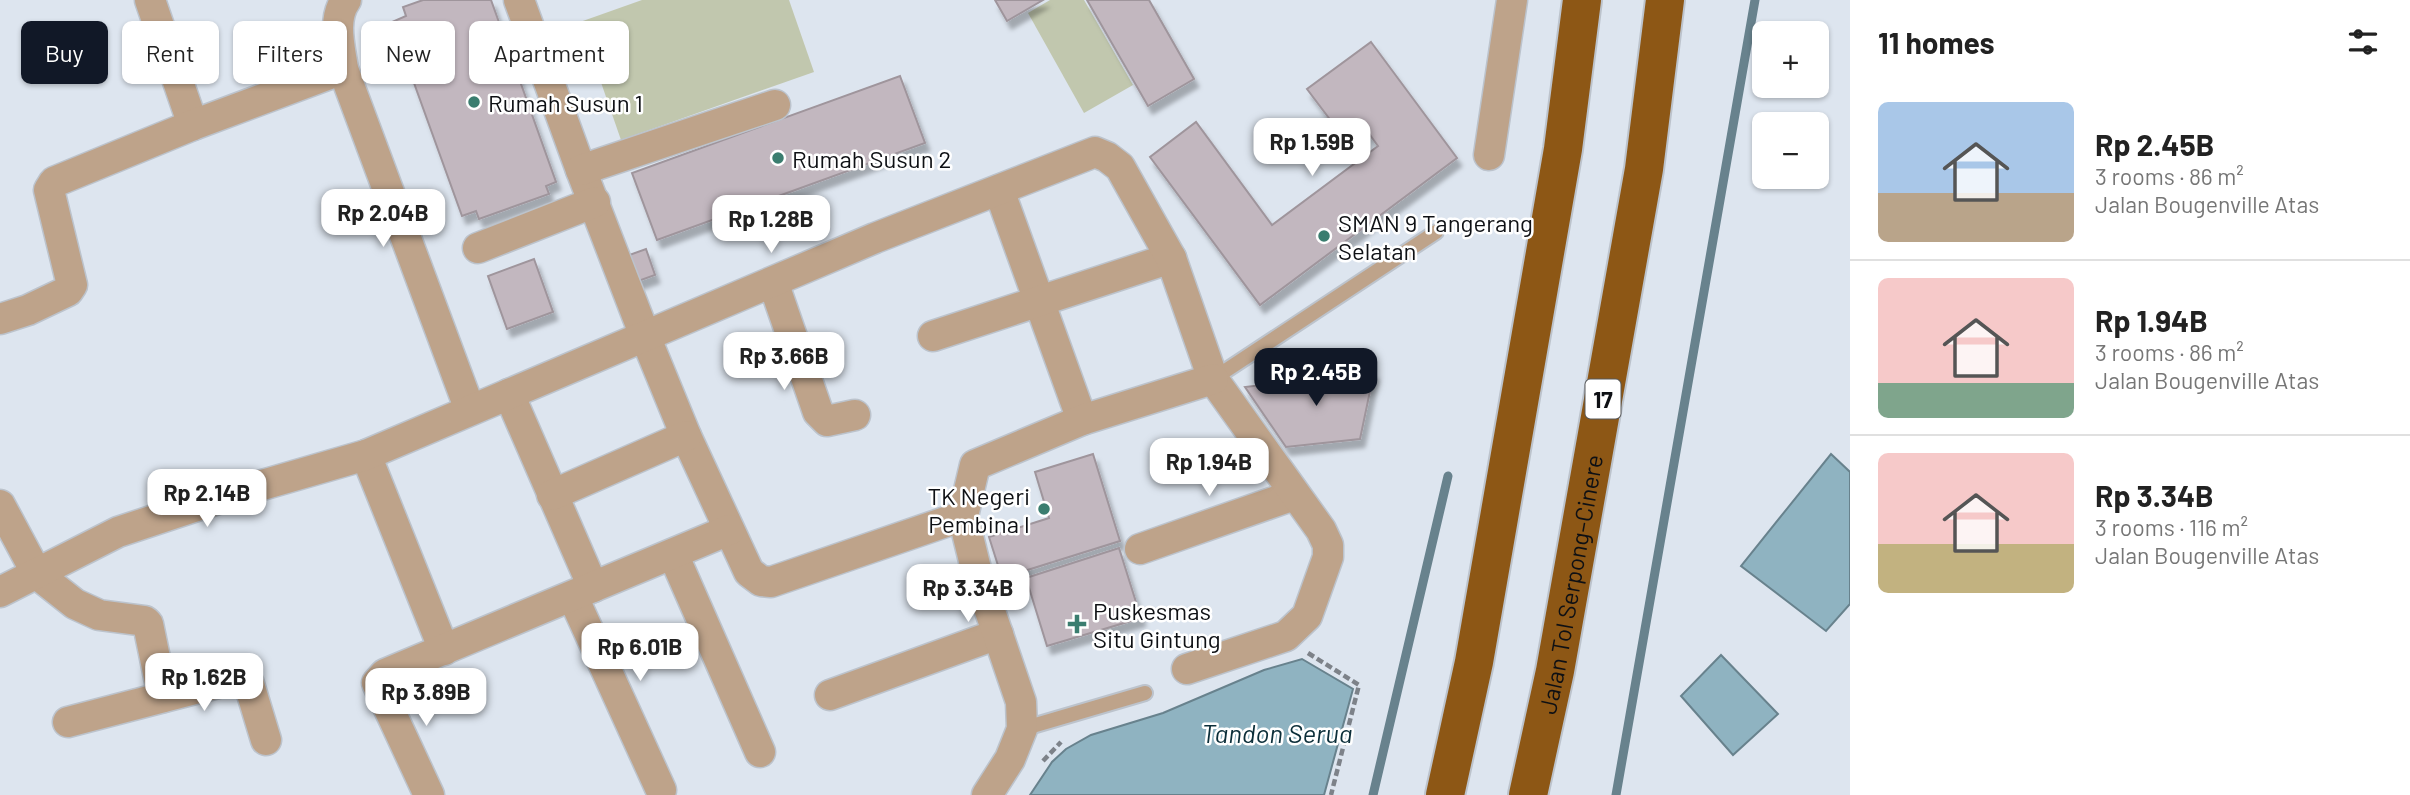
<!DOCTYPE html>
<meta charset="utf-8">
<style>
:root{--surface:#fff;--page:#f2f2f2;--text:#222;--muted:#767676;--line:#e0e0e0;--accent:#111827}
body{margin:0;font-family:Barlow,sans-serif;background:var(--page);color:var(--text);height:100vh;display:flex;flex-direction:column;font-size:26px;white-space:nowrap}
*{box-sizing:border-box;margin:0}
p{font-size:23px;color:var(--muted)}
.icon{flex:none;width:38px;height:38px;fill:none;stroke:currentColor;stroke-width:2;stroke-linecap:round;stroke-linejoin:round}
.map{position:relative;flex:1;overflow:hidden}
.panel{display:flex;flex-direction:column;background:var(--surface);width:560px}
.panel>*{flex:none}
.hud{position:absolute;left:21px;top:21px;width:665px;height:63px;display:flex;gap:14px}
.buttons{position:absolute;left:1752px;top:21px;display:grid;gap:14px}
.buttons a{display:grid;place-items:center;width:77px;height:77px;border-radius:10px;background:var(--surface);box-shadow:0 2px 5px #0004;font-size:35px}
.price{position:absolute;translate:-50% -60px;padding:0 16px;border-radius:14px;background:#fff;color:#222;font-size:23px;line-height:46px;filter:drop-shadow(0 2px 4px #0008)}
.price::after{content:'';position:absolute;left:50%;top:42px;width:21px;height:16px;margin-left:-10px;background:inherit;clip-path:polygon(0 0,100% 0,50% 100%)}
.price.selected{background:var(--accent);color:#fff}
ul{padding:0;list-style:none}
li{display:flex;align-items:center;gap:21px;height:175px;padding:0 28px}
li+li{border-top:2px solid var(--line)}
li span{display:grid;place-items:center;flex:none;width:196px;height:140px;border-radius:10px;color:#555}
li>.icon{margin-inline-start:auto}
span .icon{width:84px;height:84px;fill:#fffc;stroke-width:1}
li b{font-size:30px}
h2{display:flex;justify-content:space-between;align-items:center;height:84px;padding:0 28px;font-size:30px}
.tag{padding:0 24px;border-radius:10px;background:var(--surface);box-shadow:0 2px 5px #0004;font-size:24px;line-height:63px}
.tag.selected{background:var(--accent);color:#fff}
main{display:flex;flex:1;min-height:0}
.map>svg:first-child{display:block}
.green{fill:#c1c7ae}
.water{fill:#8fb3c1;stroke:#68828d;stroke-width:2}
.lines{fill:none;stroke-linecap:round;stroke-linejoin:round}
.stream{stroke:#68828d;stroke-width:9}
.building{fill:#c2b7bf;stroke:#9f959c;stroke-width:2;filter:url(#shadow)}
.lane-casing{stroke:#bcc3cc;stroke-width:18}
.street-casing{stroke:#bcc3cc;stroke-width:33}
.highway-casing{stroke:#bcc3cc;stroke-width:42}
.path{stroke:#7d8289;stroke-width:4.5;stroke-dasharray:7 3.5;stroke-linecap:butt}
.lane{stroke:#bea38a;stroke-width:14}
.street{stroke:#bea38a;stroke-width:30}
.highway{stroke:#8d5715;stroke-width:38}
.poi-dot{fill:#3a7d6f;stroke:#fff;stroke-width:2.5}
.labels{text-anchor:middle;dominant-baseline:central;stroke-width:5;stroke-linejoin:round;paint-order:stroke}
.shield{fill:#fff;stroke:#56585a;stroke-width:2}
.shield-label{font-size:23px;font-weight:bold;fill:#0e1014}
.poi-label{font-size:24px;fill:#0e1014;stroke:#fff;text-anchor:start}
.street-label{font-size:24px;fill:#0e1014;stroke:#fff}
.water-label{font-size:26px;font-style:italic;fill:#0b2e39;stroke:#fff}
</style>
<main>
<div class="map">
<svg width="1850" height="795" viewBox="0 0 1850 795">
<defs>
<filter id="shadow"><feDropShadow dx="4.5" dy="8" stdDeviation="2" flood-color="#0004"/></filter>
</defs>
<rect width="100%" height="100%" fill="#dde5ef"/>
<g class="green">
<path d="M642,0H789L814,72L621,140L580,22Z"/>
<path d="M1050,0H1084L1133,85L1084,113L1028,13Z"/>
</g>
<g class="water">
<path d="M1831,454L1850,472V604L1826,631L1741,566Z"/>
<path d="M1721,655L1778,714L1733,755L1681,696Z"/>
<path d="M1302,659L1353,689L1324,795H1030L1052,762L1066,749L1091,735L1163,713L1264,670Z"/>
</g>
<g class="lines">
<g class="stream">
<path d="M1373,795L1448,476"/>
<path d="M1616,795L1755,0"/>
</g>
</g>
<g class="building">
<path d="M423,0H491L556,182L546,186L549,194L479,219L476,211L462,216L392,22L406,16L403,7Z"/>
<path d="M995,0H1043L1007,21Z"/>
<path d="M1087,0H1149L1194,79L1148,106Z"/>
<path d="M1371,42L1457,158L1260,305L1150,157L1196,122L1272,225L1378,146L1362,124L1344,138L1307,89Z"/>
<path d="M900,76L925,143L657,240L632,173Z"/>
<path d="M646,249L655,275L630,284L621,258Z"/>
<path d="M534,259L553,312L507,329L488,276Z"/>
<path d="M1374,372L1360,439L1286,447L1245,387Z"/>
<path d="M1093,454L1120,541L1002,578L989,537L1049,518L1035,472Z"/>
<path d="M1119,548L1141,618L1047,646L1026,578Z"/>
</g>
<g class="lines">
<g class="lane-casing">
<g id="lane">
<path d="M1213,379L1436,232"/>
<path d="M1022,729L1145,693"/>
</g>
</g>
<g class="street-casing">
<g id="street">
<path d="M150,0L193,125"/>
<path d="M346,0C332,19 340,47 343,69L470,410"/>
<path d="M519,0L581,170L645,336L686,436L749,572L761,581L771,582L963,516"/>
<path d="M1489,155L1512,0"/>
<path d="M581,170L775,105"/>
<path d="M999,190L1082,420"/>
<path d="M478,248L595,202"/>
<path d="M773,282L818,412L827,421L855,415"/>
<path d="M0,319L28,310L68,291L72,285L49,190L54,182L193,125L343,69"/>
<path d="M933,336L1171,258"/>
<path d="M509,394L593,587"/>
<path d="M366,455L444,650"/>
<path d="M552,495L686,436"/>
<path d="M0,505L37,574L75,604L99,615L145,621L148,624L163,697"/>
<path d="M1140,549L1294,495"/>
<path d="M673,554L760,752"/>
<path d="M0,592L118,532L245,490L366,455L875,238L1095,152L1107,157L1120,167L1171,258L1213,379L1321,530L1328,545V557L1307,616L1286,636L1187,669"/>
<path d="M573,597L661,790"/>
<path d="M830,695L998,634"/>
<path d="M68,722L241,677L247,680L249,684L266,740"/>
<path d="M429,795L377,683L385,674L729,530"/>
<path d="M987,795L1010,759L1022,729L1021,702L977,573L963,516L975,465L1082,420L1213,379"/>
</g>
</g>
<g class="highway-casing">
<g id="highway">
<path d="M1445,795L1474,662L1563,149L1582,0"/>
<path id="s1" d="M1528,795L1555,671L1644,169L1665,0"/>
</g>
</g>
<g class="path">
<path d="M1308,653L1359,685L1331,795"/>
<path d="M1043,761L1061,742"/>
</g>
<use href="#lane" class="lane"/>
<use href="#street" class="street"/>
<use href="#highway" class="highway"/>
</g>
<g class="poi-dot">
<circle cx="474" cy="102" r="7"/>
<circle cx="778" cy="158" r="7"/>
<circle cx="1324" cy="236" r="7"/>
<circle cx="1044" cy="509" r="7"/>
<path d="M1073.5 613.5h7v7h7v7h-7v7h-7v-7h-7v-7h7z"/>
</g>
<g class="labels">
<rect class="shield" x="1585.5" y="379.5" width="35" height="39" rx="5"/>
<g class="shield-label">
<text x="1603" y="399">17</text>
</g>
<g class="poi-label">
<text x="488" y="102">Rumah Susun 1</text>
<text x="792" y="158">Rumah Susun 2</text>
<text x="1338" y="222">SMAN 9 Tangerang<tspan x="1338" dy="28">Selatan</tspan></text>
<text x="1030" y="495" text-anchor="end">TK Negeri<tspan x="1030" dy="28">Pembina I</tspan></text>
<text x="1093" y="610">Puskesmas<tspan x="1093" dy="28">Situ Gintung</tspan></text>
</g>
<g class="street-label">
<text stroke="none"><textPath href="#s1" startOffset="215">Jalan Tol Serpong–Cinere</textPath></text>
</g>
<g class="water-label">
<text x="1277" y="732">Tandon Serua</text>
</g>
</g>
</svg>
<div class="buttons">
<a>+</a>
<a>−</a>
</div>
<b class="price" style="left:1312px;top:178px">Rp 1.59B</b>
<b class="price" style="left:383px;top:249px">Rp 2.04B</b>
<b class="price" style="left:771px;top:255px">Rp 1.28B</b>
<b class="price" style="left:784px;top:392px">Rp 3.66B</b>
<b class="price selected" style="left:1316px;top:408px">Rp 2.45B</b>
<b class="price" style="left:1209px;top:498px">Rp 1.94B</b>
<b class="price" style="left:207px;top:529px">Rp 2.14B</b>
<b class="price" style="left:968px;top:624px">Rp 3.34B</b>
<b class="price" style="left:640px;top:683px">Rp 6.01B</b>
<b class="price" style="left:204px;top:713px">Rp 1.62B</b>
<b class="price" style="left:426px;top:728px">Rp 3.89B</b>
<div class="hud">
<a class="tag selected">Buy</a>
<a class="tag">Rent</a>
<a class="tag">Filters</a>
<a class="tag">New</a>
<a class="tag">Apartment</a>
</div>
</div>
<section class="panel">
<h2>11 homes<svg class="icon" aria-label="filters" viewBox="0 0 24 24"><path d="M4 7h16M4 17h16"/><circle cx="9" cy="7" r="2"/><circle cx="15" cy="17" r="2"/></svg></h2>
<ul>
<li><span style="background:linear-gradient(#a9c7e8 65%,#b9a48a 0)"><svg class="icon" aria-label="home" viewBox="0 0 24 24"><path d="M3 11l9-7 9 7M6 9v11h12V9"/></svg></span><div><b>Rp 2.45B</b><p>3 rooms · 86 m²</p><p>Jalan Bougenville Atas</p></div></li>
<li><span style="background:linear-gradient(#f6c9c9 75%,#7fa58c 0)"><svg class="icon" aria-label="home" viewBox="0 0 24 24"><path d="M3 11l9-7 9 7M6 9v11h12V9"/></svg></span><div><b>Rp 1.94B</b><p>3 rooms · 86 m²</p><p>Jalan Bougenville Atas</p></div></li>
<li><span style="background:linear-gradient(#f6c9c9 65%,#c2b280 0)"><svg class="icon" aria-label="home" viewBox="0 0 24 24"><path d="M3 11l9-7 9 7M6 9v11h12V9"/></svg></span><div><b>Rp 3.34B</b><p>3 rooms · 116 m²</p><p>Jalan Bougenville Atas</p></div></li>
</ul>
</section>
</main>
